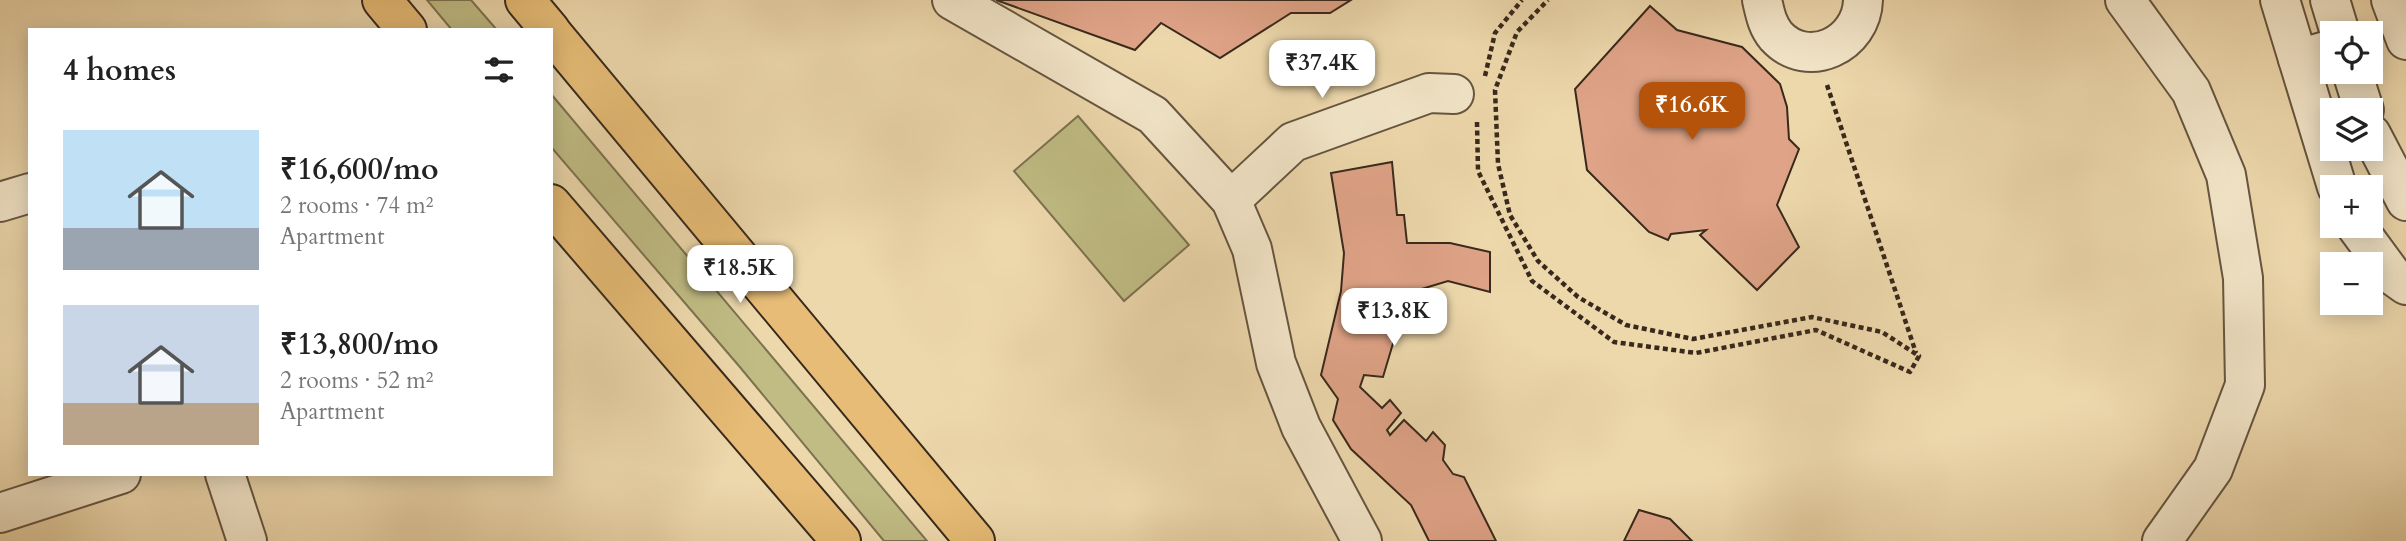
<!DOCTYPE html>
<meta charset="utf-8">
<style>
:root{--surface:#fff;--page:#f2f2f2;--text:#222;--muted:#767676;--accent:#b45309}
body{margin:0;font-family:Cardo,serif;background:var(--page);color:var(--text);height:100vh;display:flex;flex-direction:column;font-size:26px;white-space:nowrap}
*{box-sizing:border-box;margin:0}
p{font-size:23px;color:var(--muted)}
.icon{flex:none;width:38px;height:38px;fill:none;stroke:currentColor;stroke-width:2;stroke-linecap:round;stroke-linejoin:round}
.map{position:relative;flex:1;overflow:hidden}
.side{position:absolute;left:28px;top:28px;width:525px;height:448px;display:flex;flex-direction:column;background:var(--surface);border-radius:0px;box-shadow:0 4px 18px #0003}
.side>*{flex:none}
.controls{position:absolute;left:2320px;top:21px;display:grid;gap:14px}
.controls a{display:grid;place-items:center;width:63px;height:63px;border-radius:0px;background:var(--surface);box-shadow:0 4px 18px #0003;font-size:35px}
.price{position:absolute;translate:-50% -60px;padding:0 16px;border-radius:14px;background:#fff;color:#222;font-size:23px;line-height:46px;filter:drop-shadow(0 2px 4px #0008)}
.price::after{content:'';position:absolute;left:50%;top:42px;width:21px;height:16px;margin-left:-10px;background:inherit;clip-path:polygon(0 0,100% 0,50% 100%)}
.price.on{background:var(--accent);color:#fff}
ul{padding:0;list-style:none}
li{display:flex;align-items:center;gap:21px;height:175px;padding:0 35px}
li span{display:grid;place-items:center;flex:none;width:196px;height:140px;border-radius:0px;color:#555}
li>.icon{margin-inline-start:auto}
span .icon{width:84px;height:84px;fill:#fffc;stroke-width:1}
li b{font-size:30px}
h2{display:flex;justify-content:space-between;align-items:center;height:84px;padding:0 35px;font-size:30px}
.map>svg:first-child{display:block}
.green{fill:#c0bc84;stroke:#7c7250;stroke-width:2}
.building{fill:#dfa387;stroke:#39291c;stroke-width:2}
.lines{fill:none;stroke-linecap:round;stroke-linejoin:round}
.minor-casing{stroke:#665540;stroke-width:42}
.major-casing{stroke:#39291c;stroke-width:42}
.path{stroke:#39291c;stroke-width:4.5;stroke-dasharray:5 3.5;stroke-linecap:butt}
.minor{stroke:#f3e6c9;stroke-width:38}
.major{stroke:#e6bc76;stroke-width:38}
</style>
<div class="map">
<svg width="2406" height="541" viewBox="0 0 2406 541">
<rect width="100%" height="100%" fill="#edd8ac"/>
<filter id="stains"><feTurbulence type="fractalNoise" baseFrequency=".00286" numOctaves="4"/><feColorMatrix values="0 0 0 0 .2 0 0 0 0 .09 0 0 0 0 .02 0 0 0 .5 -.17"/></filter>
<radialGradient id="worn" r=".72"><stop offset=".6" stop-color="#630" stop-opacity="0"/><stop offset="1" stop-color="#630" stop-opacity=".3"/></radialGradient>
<g class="green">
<path d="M427,0H471L497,30H452Z"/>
<path d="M551,94L927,541H884L739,366L551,147Z"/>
<path d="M1078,116L1189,245L1124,301L1014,171Z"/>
</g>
<g class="building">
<path d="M996,0H1351L1330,13H1291L1220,58L1161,23L1135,50Z"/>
<path d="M1650,6L1677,30L1742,47L1780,84L1787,107L1789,139L1799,149L1777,205L1799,247L1757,290L1700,235L1706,230L1671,234L1668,240L1649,232L1587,170L1575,89Z"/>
<path d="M1392,162L1397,215H1404L1407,243H1450L1490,252V292L1448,281L1408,293L1383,377L1364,375L1360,387L1382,408L1390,400L1401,413L1387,430L1390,435L1404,420L1426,441L1433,432L1445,445L1443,460L1453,474L1464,477L1496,541H1429L1411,505L1351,449L1333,420L1338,399L1321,375L1341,291L1344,253L1331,173Z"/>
<path d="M1639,510L1670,519L1692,541H1624Z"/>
</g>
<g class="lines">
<g class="minor-casing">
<g id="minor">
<path d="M952,0L1153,115L1231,200L1252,249L1276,363L1301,427L1362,541"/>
<path d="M1762,0C1765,13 1767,25 1776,36C1808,71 1862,44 1863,0"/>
<path d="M2125,0L2191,91L2226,175L2243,278L2245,385L2213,469L2162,541"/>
<path d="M2280,0L2337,187"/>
<path d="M2330,0L2340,33"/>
<path d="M2391,0L2406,40"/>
<path d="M2298,59L2333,49"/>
<path d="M2352,72L2364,110"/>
<path d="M2371,134L2406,201"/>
<path d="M1231,200L1293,142L1429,93L1454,94"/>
<path d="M0,202L30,193"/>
<path d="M2356,226L2392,275L2406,285"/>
<path d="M225,474L247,541"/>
<path d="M0,513L121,474"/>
</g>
</g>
<g class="major-casing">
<g id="major">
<path d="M382,0L407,30"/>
<path d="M525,0L550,30"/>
<path d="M551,32L975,541"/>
<path d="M551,204L841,541"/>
</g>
</g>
<g class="path">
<path d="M1485,76L1495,33L1522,0"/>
<path d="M1827,85L1916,353"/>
<path d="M1477,122L1478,171L1532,281L1614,342L1696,353L1816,330L1910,372L1919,356L1882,332L1812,317L1693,339L1626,325L1578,297L1538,261L1510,215L1498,164L1495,90L1517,32L1548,0"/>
</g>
<use href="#minor" class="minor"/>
<use href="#major" class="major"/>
</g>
<rect width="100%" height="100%" filter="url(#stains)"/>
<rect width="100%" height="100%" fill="url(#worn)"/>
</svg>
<div class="controls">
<a><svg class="icon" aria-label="locate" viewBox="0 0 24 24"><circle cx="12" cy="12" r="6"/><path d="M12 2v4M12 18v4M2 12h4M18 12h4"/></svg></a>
<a><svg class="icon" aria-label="layers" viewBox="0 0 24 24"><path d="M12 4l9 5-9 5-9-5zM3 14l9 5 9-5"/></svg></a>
<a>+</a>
<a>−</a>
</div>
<b class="price" style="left:1322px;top:100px">₹37.4K</b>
<b class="price on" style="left:1692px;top:142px">₹16.6K</b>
<b class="price" style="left:740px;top:305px">₹18.5K</b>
<b class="price" style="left:1394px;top:348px">₹13.8K</b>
<section class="side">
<h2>4 homes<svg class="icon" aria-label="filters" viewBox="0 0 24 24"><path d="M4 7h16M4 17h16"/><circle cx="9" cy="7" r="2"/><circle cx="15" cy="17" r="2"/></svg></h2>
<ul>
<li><span style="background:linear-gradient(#bfe0f5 70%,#9aa5b1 0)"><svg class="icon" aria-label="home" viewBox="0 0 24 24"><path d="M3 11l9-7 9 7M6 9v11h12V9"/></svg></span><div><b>₹16,600/mo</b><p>2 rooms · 74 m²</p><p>Apartment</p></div></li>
<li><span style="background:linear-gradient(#c9d6e8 70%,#b9a48a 0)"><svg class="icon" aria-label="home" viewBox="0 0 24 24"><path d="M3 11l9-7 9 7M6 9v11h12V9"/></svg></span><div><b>₹13,800/mo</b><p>2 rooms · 52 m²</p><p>Apartment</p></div></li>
</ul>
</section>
</div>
